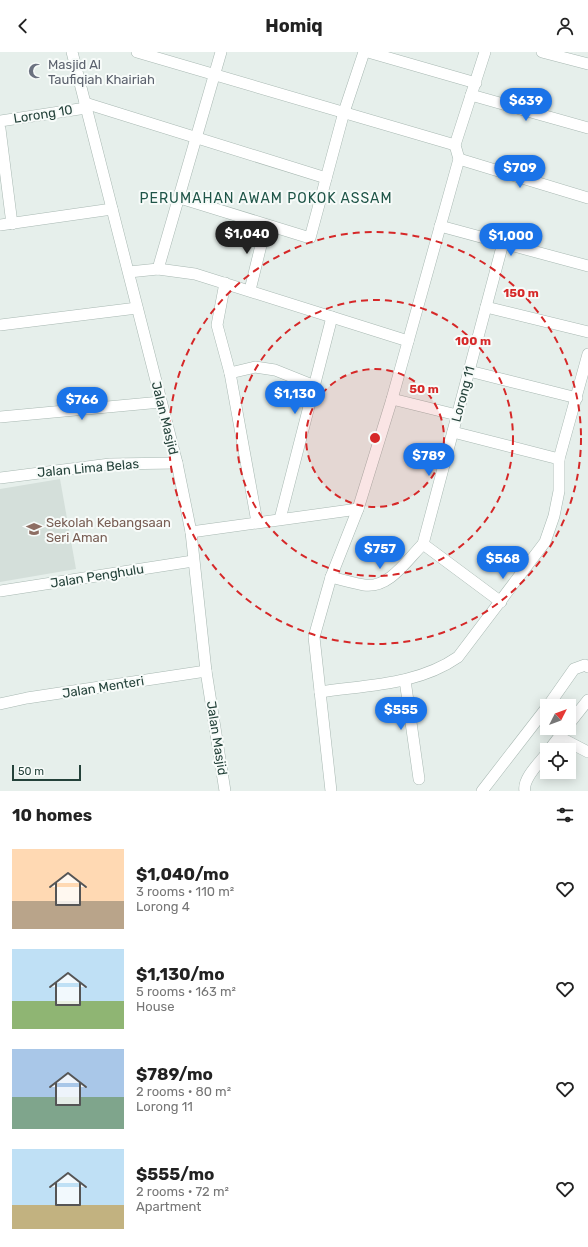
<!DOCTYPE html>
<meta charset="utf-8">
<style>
:root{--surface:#fff;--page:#f2f2f2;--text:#222;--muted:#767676;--accent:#1a73e8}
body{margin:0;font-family:Rubik,sans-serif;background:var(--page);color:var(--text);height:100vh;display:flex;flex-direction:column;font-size:15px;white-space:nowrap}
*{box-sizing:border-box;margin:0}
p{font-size:13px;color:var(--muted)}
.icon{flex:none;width:22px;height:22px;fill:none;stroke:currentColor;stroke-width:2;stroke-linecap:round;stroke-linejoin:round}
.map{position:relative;height:739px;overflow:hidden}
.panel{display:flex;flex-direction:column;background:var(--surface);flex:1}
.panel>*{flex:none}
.needle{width:26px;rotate:48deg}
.controls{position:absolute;left:540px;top:647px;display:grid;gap:8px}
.controls a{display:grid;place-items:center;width:36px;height:36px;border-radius:0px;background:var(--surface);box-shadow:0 2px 10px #0003;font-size:20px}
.scale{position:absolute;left:12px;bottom:10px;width:69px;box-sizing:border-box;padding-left:4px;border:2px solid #24423a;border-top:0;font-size:11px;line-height:14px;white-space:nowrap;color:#24423a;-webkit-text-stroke:3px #f7fbf9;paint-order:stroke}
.price{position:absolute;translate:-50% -34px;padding:0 9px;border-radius:14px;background:var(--accent);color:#fff;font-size:13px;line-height:26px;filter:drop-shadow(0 1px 2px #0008)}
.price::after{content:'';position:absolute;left:50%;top:24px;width:12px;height:9px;margin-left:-6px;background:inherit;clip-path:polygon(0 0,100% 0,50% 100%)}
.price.selected{background:#222;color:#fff}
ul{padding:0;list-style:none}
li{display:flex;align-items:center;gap:12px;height:100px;padding:0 12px}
li span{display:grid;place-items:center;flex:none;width:112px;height:80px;border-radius:0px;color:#555}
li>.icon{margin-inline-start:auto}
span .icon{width:48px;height:48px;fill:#fffc;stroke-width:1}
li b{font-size:17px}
h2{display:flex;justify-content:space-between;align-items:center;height:48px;padding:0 12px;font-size:17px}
header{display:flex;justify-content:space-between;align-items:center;height:52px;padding:0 12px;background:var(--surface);font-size:18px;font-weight:700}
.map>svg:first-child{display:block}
.built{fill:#d4dfda}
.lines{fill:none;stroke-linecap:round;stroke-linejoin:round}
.minor-casing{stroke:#a8b8b2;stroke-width:12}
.minor{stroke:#fff;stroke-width:11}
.ring{fill:none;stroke:#d62828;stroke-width:2;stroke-dasharray:7 5}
.labels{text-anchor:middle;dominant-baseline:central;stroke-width:4;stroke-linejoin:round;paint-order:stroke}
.worship-label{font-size:13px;fill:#5b616d;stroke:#f7fbf9;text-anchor:start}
.street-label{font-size:13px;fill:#24423a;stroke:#f7fbf9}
.education-label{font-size:13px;fill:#785e54;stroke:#f7fbf9;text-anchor:start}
.neighbourhood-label{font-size:14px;letter-spacing:1px;fill:#1f5548;stroke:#f7fbf9}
.centre{fill:#d62828;stroke:#f7fbf9;stroke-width:2}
.ring-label{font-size:12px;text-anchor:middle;font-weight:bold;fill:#d62828;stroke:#f7fbf9;stroke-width:4;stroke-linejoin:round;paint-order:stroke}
</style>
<header><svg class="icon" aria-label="back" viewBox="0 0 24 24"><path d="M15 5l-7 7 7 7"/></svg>Homiq<svg class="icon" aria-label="person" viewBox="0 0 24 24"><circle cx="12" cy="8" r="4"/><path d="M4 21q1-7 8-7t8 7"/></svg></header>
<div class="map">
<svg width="588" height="739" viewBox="0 0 588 739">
<rect width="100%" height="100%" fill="#e6efeb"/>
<path class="built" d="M60,427L76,517L0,530V437Z"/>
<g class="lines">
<g class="minor-casing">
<g id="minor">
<path d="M72,0L177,411L191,480L206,619L225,739"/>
<path d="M137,0L455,93"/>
<path d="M368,0L476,31"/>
<path d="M542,0L588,12"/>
<path d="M471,43L588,76"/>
<path d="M85,51L326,126"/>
<path d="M0,69L86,56"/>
<path d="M0,77L12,172"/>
<path d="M459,107L588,146"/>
<path d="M180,146L310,186L344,60L364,0"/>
<path d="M0,173L112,157"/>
<path d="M440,174L588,214"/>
<path d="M158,217L221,0"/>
<path d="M129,220L158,217L195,222L408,289"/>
<path d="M225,231L217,273L230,321L257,470"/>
<path d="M250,238L266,173"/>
<path d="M486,255L588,280"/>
<path d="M0,273L137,256"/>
<path d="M469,319L577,346"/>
<path d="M230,321L255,315L275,318L315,334"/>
<path d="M392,347L457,363"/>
<path d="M0,365L161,350"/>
<path d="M559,407L588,302"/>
<path d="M0,426L110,412L177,411"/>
<path d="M280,467L332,265"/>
<path d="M191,480L358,457"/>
<path d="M423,492L501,550"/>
<path d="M331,525C342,528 353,531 364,533C389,537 407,508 423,492L503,191"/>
<path d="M0,539L193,509"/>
<path d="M405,628L419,727"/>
<path d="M320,640C367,633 418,633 458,605L545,490L554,464L559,439V407L453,380"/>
<path d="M0,652L27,646L206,619"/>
<path d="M548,654L574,617L585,613L588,615"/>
<path d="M569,672L588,648"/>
<path d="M549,698L559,685L588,700"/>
<path d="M331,739L314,585L331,525L358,457L392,347L459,107L455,93L485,0"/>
<path d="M482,739L547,655"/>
<path d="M525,739C522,727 540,710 547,701"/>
</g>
</g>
<use href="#minor" class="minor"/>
</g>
<circle cx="375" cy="386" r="69" fill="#d62828" fill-opacity=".12"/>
<g class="ring">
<circle cx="375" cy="386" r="69"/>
<circle cx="375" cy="386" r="138"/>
<circle cx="375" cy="386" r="206"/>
</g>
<defs>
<g id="mosque-bare" transform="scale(1.2)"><path d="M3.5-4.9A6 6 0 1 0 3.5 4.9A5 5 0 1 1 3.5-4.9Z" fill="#6b7280" stroke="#f7fbf9" stroke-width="2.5" paint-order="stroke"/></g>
<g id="school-bare" transform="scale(1.2)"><path d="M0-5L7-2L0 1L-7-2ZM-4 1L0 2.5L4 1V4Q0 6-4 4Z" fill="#8d6e63" stroke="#f7fbf9" stroke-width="2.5" paint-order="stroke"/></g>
</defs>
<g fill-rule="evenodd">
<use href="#mosque-bare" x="36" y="19"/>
<use href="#school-bare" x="34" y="477"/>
</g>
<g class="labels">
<g class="worship-label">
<text x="48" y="12">Masjid Al<tspan x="48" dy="15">Taufiqiah Khairiah</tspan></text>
</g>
<g class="street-label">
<text transform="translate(43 62) rotate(-9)">Lorong 10</text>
<text transform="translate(463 342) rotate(-75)">Lorong 11</text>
<text transform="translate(165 366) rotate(76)">Jalan Masjid</text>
<text transform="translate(88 416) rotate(-5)">Jalan Lima Belas</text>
<text transform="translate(97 524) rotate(-9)">Jalan Penghulu</text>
<text transform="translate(103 635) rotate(-9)">Jalan Menteri</text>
<text transform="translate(217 686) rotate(81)">Jalan Masjid</text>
</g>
<g class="education-label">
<text x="46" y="470">Sekolah Kebangsaan<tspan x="46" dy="15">Seri Aman</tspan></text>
</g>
<g class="neighbourhood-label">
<text x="266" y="146">PERUMAHAN AWAM POKOK ASSAM</text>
</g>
</g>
<circle cx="375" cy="386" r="6" class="centre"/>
<g class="ring-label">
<text x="521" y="245">150 m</text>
<text x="473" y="293">100 m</text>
<text x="424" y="341">50 m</text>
</g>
</svg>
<div class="controls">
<a><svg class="needle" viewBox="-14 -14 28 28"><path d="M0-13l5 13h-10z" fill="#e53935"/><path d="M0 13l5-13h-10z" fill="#767676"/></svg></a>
<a><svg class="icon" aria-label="locate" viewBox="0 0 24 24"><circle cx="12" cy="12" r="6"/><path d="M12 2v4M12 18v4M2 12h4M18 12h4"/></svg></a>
</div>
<div class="scale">50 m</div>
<b class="price" style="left:526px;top:70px">$639</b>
<b class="price" style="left:520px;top:137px">$709</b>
<b class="price selected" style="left:247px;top:203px">$1,040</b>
<b class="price" style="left:511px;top:205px">$1,000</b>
<b class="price" style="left:295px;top:363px">$1,130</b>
<b class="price" style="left:82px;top:369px">$766</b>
<b class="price" style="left:429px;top:425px">$789</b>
<b class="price" style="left:380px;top:518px">$757</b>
<b class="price" style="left:503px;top:528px">$568</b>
<b class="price" style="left:401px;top:679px">$555</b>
</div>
<section class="panel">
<h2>10 homes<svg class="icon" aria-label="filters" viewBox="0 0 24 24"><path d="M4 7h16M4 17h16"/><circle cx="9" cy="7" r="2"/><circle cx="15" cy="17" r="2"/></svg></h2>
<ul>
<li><span style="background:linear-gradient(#ffd9b3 65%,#b9a48a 0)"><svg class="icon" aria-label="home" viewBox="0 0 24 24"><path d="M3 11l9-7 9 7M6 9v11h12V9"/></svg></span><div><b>$1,040/mo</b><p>3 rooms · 110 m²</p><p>Lorong 4</p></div><svg class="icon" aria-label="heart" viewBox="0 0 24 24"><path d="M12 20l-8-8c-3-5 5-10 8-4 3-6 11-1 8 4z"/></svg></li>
<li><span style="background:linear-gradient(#bfe0f5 65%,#8fb573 0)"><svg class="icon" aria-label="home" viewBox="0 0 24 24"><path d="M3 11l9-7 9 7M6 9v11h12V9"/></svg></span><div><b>$1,130/mo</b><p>5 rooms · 163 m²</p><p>House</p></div><svg class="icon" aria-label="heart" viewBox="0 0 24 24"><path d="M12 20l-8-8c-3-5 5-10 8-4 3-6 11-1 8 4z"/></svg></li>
<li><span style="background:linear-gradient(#a9c7e8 60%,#7fa58c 0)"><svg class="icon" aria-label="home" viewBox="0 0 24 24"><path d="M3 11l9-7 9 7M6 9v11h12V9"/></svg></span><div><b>$789/mo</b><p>2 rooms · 80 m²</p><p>Lorong 11</p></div><svg class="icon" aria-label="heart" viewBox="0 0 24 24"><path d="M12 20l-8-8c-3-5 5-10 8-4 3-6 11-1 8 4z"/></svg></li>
<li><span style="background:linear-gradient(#bfe0f5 70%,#c2b280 0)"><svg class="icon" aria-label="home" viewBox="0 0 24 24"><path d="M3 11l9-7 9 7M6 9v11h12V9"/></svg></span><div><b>$555/mo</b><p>2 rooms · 72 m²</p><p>Apartment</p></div><svg class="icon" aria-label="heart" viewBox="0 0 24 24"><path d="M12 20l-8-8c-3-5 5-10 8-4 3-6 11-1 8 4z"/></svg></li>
</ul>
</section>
